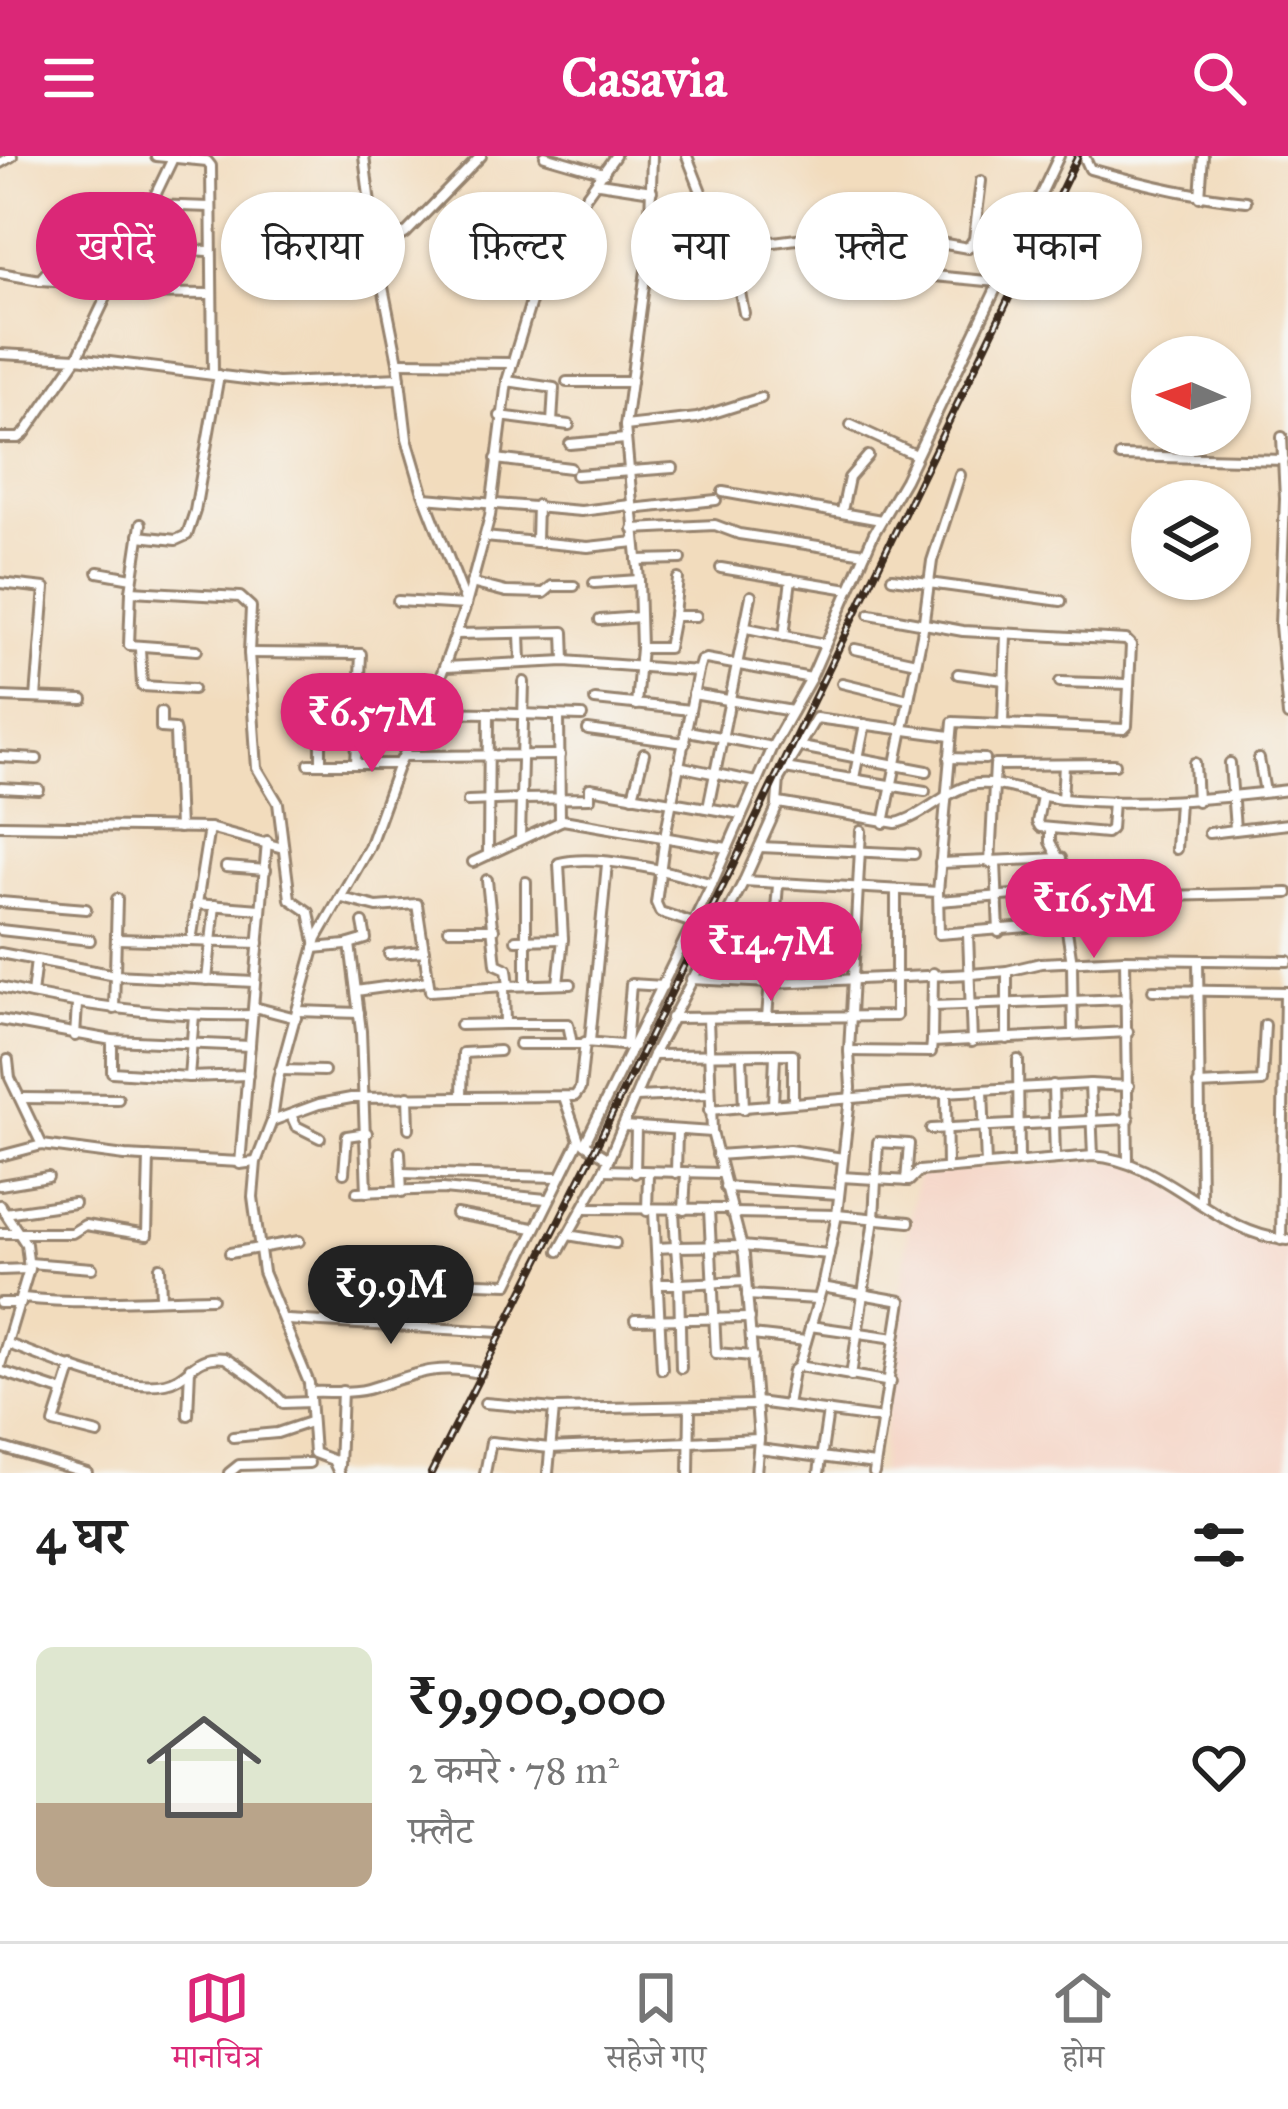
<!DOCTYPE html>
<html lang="hi">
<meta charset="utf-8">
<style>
:root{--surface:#fff;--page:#f6f6f6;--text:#222;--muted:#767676;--line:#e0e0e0;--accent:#db2777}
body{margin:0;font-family:"IM FELL Great Primer","Noto Serif Devanagari",serif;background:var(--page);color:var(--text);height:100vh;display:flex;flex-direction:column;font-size:45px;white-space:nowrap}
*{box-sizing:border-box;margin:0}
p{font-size:39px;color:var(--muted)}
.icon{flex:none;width:66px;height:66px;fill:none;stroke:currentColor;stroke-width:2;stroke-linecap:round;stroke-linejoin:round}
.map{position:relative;height:1317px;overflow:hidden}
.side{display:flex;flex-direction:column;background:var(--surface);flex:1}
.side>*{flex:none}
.top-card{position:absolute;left:36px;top:36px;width:1218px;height:108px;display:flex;gap:24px}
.needle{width:78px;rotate:272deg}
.buttons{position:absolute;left:1131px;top:180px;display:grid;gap:24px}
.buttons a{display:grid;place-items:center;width:120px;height:120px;border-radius:50%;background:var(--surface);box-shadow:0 3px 9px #0004;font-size:60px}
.price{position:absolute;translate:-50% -102px;padding:0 27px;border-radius:42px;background:var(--accent);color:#fff;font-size:39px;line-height:78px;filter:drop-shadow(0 3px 6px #0008)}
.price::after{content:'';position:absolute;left:50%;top:72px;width:36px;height:27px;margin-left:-18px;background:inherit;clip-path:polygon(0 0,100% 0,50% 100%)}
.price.current{background:#222;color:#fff}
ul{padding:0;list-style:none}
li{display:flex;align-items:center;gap:36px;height:300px;padding:0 36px}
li+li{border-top:3px solid var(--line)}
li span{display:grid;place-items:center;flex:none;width:336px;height:240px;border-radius:18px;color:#555}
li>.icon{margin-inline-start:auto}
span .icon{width:144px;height:144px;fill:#fffc;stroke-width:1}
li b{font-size:51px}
h2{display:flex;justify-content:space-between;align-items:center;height:144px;padding:0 36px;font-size:51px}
.tag{padding:0 42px;border-radius:54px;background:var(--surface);box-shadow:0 3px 9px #0004;font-size:42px;line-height:108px}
.tag.current{background:var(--accent);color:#fff}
header{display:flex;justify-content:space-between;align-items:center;height:156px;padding:0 36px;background:var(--accent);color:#fff;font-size:54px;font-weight:700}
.tabs{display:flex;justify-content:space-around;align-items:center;height:168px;border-top:3px solid var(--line);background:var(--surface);font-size:33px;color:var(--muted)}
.tabs a{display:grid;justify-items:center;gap:6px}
.tabs .current{color:var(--accent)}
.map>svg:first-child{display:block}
.built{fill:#f5d2c2}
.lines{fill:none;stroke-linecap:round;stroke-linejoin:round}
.minor-casing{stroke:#96836e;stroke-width:14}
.minor{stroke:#fff;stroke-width:8}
.rail-casing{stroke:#3b2a1e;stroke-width:8}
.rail{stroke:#f6f6f2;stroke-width:3;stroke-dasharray:9;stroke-linecap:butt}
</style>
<header><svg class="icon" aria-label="menu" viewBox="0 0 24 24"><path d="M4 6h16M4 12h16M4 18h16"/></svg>Casavia<svg class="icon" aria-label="search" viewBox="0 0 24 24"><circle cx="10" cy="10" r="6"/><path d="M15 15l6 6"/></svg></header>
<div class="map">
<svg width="1288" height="1317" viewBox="0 0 1288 1317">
<rect width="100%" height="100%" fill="#f6f6f2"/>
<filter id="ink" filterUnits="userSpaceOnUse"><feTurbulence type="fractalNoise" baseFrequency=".00833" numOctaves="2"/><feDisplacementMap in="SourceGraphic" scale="24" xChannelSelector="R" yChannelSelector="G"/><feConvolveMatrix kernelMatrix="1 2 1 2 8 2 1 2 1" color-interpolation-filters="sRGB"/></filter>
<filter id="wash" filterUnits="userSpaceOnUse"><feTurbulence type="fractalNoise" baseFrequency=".004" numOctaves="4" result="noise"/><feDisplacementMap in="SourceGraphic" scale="48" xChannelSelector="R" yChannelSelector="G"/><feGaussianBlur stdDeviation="2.7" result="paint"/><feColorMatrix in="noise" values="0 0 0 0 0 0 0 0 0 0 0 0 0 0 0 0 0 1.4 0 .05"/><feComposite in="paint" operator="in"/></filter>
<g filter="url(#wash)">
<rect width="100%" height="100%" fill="#f2dcbd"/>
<path class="built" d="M1128,1005L1254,1079L1288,1082V1317H880L909,1066L919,1015Z"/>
</g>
<g filter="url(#ink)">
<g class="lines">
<g class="minor-casing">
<g id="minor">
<path d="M156,0L207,5L211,10L213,218"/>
<path d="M364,0L376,96L398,206L407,283L423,337L465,444"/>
<path d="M545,0L604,17"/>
<path d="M687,0L707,51"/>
<path d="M1084,0L1090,13C1142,28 1193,40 1246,45"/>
<path d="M0,7L12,0"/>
<path d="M599,27L652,35"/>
<path d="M1200,41L1203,0"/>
<path d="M152,49L210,51"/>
<path d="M917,83L918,90L930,99L934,120L997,126"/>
<path d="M731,89L744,157"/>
<path d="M131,92L209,95"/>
<path d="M649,92L759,88L834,78L906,81L968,92L974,83L981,25"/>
<path d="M376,96L406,77L481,0"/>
<path d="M0,117L40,124L113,129"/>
<path d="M40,124L67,93L89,76L137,80"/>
<path d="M110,137L210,138"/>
<path d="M0,198L77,202L278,227L400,222"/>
<path d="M398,206L511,207"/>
<path d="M507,225L554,232L552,267"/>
<path d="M567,226H631"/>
<path d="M500,260L569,269"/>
<path d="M851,269L916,299"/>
<path d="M625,270L697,262L761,242"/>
<path d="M1282,281L1285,343L1280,469L1288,560"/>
<path d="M0,282H19L25,277L77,202L174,0"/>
<path d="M570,288L625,283"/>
<path d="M1120,300L1284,304"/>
<path d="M496,303L570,312"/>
<path d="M576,319L673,312"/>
<path d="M723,336L881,364"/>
<path d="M425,342L581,355L630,349"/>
<path d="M631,353L716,344"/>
<path d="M842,355L849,322L868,300"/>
<path d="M141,368L131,435L129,489L197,494"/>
<path d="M633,373L715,369L739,378L865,397"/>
<path d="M139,380L176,384L187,379L195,355L219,219"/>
<path d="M485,381L588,391L635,386"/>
<path d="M536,384L537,349"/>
<path d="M637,404L681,403"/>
<path d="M721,412L849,433"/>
<path d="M98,416L132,422"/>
<path d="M892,422L1061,445"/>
<path d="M0,427L45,432L36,542"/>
<path d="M471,427L506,436L544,437L552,430H574"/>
<path d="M594,427L639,424"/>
<path d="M131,435L240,441L251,451L249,497L257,612L278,647L290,743L309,756L315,786"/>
<path d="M398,445L466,449"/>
<path d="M674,458L678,423"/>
<path d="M870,458L963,475L1126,484L1131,489L1127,570L1124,573L953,566L938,736"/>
<path d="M600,464L640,461"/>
<path d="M747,472L825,488"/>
<path d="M520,477L521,506"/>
<path d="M456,478L564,476L565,505"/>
<path d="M784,480L791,423"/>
<path d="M641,492H668L674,460H696"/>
<path d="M140,493L142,530L193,533"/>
<path d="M855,493L916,506"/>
<path d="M249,497L361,498L356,608"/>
<path d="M446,511L565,505L698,515L665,680L656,747L660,756L693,767"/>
<path d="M698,515L701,505L706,503L811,522"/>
<path d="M958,518L1004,524"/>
<path d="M524,526L521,643L590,642V632L741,658"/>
<path d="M1060,526L1129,528"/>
<path d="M842,527L908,543"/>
<path d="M693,538L792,555"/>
<path d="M0,541L83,544"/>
<path d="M595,544L690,554"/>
<path d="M636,549L641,492L639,424L625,270L649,92L652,0"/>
<path d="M161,556V572L174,573L175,577L179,672"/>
<path d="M428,556L489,557L488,699"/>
<path d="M489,557L582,560"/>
<path d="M559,560L560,665"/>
<path d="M312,561H385L419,572"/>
<path d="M1003,567L1006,478"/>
<path d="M588,574L685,587"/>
<path d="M688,575L772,591"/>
<path d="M796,590L927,615"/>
<path d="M404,600L560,599"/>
<path d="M0,601L37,603"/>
<path d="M949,602L985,603"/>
<path d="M1259,603L1265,636"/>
<path d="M1195,607L1197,645"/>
<path d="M1230,607L1235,673"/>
<path d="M309,608H399"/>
<path d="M321,608V560"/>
<path d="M678,610L756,626"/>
<path d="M785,612L925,635"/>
<path d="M854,622L865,568"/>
<path d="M0,632L39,634"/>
<path d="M633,640L644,598"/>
<path d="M1042,640L1037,666L1040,671L1106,677L1111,673L1113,645"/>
<path d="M1062,643L1064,609"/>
<path d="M468,645L521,643L520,683"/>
<path d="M777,648L779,623L816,562L950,580"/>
<path d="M708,652L751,440"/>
<path d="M884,667L922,479L932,405L960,319"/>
<path d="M0,669L209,672L283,692"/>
<path d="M1050,673V686L1058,701"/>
<path d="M1209,677L1288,668"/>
<path d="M760,691L914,698"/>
<path d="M1176,693L1179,645"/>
<path d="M473,706L563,664L727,692"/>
<path d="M996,706L999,776"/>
<path d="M990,707L995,609L1115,608"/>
<path d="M226,711L266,714"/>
<path d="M487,724L496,808L507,813L509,830"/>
<path d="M744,725L938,736L939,778L1066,768L1061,702L940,707"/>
<path d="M1164,740L1288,737"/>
<path d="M342,742L377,751L417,748L430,835L504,830L505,868H568L572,888"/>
<path d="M939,745L1064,735"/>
<path d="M0,746L86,753"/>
<path d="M196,748L260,753"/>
<path d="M1066,768L1072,807L1073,878"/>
<path d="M449,773H494"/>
<path d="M0,774L90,784"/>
<path d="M968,778L972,886"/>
<path d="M117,783L259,787"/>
<path d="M516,784L563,783"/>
<path d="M191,785L209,672"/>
<path d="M350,788L361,875L367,1036"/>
<path d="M314,792L346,789L366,783L363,767"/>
<path d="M0,797L115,819L254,826"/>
<path d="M389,798L424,795"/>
<path d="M703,801L771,805"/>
<path d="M1125,803L1128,1005"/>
<path d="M1198,804L1201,1043"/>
<path d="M691,823L771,827L971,818L1007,815L1041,807L1125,803L1288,805"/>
<path d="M207,824L215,749"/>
<path d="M558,828L563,783L559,707C596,697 675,716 712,728"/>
<path d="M526,829V726"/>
<path d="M506,830L571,828"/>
<path d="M0,831C84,851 166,861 252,859"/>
<path d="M1153,834L1288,836"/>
<path d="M356,835L428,825"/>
<path d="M32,838L36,804"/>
<path d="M933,850L1126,843"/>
<path d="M254,851L296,862"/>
<path d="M114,853L117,743"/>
<path d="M298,855L359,857"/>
<path d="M767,861L778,729"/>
<path d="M671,862L896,860V734"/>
<path d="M708,862L712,976L744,1099L759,1283L756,1317"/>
<path d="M0,864L112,884L250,890"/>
<path d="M460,869L505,868"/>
<path d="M75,880L77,849"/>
<path d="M1007,883V815"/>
<path d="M112,884V916L189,921L248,919"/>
<path d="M590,885L607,708"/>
<path d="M932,886L933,817"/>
<path d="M519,888H584"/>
<path d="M626,890L631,828L663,830"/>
<path d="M849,895L931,896L932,886L1128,876"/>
<path d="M653,899L793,898V947"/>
<path d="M742,901L744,953"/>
<path d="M8,904L10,922L42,989"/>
<path d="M1018,904L1019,1005"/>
<path d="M280,914L324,915"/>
<path d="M189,921L194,859"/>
<path d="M1090,928L1129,930"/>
<path d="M1053,929L1055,1002"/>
<path d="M1198,929L1262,926L1265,869"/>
<path d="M983,934L986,1009"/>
<path d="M946,937L947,1013"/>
<path d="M408,940L409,972"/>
<path d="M462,940L463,897L499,895"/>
<path d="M636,941L708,938"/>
<path d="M21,942L118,943"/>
<path d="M773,949L775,899"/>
<path d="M709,954L889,939L1090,928L1093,1000"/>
<path d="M291,959L296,970L320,982"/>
<path d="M272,965L319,948L351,942L575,940L580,933L585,886L634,890"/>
<path d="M624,970L712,976"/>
<path d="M931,973L1129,963"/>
<path d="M585,987L712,728L772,591L811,522L874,377L905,324L1059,0"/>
<path d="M585,988L609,1003"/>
<path d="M400,996L402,1036"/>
<path d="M717,999L789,994L843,1002"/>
<path d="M0,1000L42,989L125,1000L240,1006"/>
<path d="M255,1006L240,1008L267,685"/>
<path d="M604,1014L720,1017"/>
<path d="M344,1017L347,980L367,977"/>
<path d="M401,1017L557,1021"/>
<path d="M635,1017L636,971"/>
<path d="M676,1017L677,975"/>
<path d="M841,1021L909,1025L919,1015L1093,1000C1168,1005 1215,1079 1288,1084"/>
<path d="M0,1029L48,1021"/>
<path d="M725,1031L839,1038"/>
<path d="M357,1036L443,1033L546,1043"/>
<path d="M0,1049L26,1088L29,1113L0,1210"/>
<path d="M584,1052L730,1053"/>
<path d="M709,1053L716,1197L753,1200"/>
<path d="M684,1054L686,1017"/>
<path d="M647,1055L648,1018"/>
<path d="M654,1055L662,1213"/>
<path d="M5,1057L74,1047"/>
<path d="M731,1057L837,1059L909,1066"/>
<path d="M456,1058L533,1072"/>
<path d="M0,1077H72L85,1069L147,1079L149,1001"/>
<path d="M568,1079L615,1087"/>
<path d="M1281,1084L1285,836"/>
<path d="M656,1092L676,1091L674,1054"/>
<path d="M559,1095L604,1014L653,899L744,725L779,647L896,667C923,661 944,636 971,629C999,623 1034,641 1063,643C1139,650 1213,643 1288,634"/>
<path d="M230,1097L299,1085"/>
<path d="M29,1107L92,1112"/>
<path d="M160,1111L161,1143"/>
<path d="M0,1114L28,1113"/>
<path d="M332,1122L508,1128L579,984L564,941"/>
<path d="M658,1128H679L676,1091L742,1090L829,1098"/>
<path d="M822,1131L901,1145L874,1317"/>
<path d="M747,1139L817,1143"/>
<path d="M23,1142C86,1149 148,1143 212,1142"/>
<path d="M0,1147H21"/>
<path d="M287,1164L500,1176"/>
<path d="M635,1164L750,1162"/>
<path d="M404,1170L407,1127"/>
<path d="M810,1170L895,1182"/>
<path d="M752,1179L806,1185"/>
<path d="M8,1188C51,1203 120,1236 165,1227C191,1222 192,1198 225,1202C240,1212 272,1233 283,1247L310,1246"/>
<path d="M72,1210L54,1267L98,1278"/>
<path d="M799,1210L891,1226"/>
<path d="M681,1212L679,1128L746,1125"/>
<path d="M0,1215L64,1236"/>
<path d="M851,1220L874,1063L878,986L909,988L906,1025"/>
<path d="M310,1236C329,1235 350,1238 368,1233C412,1220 432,1207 480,1217"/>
<path d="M757,1246L883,1263"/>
<path d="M485,1247L554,1253"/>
<path d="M787,1249L793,1215L799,1210L822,1131L837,1059L851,932L849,895L861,675"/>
<path d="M188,1259L190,1212"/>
<path d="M233,1281L277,1277L310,1266"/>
<path d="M0,1291L87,1317"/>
<path d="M759,1293L875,1308"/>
<path d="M339,1310L342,1235"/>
<path d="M229,1317L239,1309L309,1307"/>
<path d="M339,1317L333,1304L314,1297L309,1227L263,1116L253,1041L256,1006L272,965L278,923L317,782L369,691L399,608L430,550L466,449L490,360L507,225L536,129L556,82L615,0"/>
<path d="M485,1317L491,1286L550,1292L759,1283"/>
<path d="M548,1317L554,1253L757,1249"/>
<path d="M689,1317L690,1251"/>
<path d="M819,1317L828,1255"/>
</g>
</g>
<use href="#minor" class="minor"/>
<g class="rail-casing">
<path id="rail" d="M431,1317L595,993L1078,0"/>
</g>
<use href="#rail" class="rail"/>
</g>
</g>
</svg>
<div class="buttons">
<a><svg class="needle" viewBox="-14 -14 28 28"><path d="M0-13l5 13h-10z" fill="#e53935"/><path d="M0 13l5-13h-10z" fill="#767676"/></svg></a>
<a><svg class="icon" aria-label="layers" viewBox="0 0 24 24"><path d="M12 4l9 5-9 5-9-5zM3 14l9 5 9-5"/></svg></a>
</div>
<b class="price" style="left:372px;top:619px">₹6.57M</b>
<b class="price" style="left:1094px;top:805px">₹16.5M</b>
<b class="price" style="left:771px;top:848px">₹14.7M</b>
<b class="price current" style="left:391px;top:1191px">₹9.9M</b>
<div class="top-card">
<a class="tag current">खरीदें</a>
<a class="tag">किराया</a>
<a class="tag">फ़िल्टर</a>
<a class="tag">नया</a>
<a class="tag">फ़्लैट</a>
<a class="tag">मकान</a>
</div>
</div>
<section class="side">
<h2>4 घर<svg class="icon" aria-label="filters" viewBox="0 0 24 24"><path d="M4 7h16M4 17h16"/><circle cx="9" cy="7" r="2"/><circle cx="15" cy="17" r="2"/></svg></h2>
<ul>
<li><span style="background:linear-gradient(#dfe7d0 65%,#b9a48a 0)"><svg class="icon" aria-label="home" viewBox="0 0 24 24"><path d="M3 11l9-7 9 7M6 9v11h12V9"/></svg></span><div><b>₹9,900,000</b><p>2 कमरे · 78 m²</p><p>फ़्लैट</p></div><svg class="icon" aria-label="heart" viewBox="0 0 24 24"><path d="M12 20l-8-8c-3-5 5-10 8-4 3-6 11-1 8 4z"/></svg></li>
</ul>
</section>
<nav class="tabs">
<a class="current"><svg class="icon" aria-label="map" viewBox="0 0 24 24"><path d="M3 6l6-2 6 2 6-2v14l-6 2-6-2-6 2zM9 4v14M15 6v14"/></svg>मानचित्र</a>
<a><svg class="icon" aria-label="saved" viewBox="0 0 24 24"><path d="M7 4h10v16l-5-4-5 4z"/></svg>सहेजे गए</a>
<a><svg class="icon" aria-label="home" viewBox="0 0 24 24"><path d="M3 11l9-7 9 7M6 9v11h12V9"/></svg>होम</a>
</nav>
